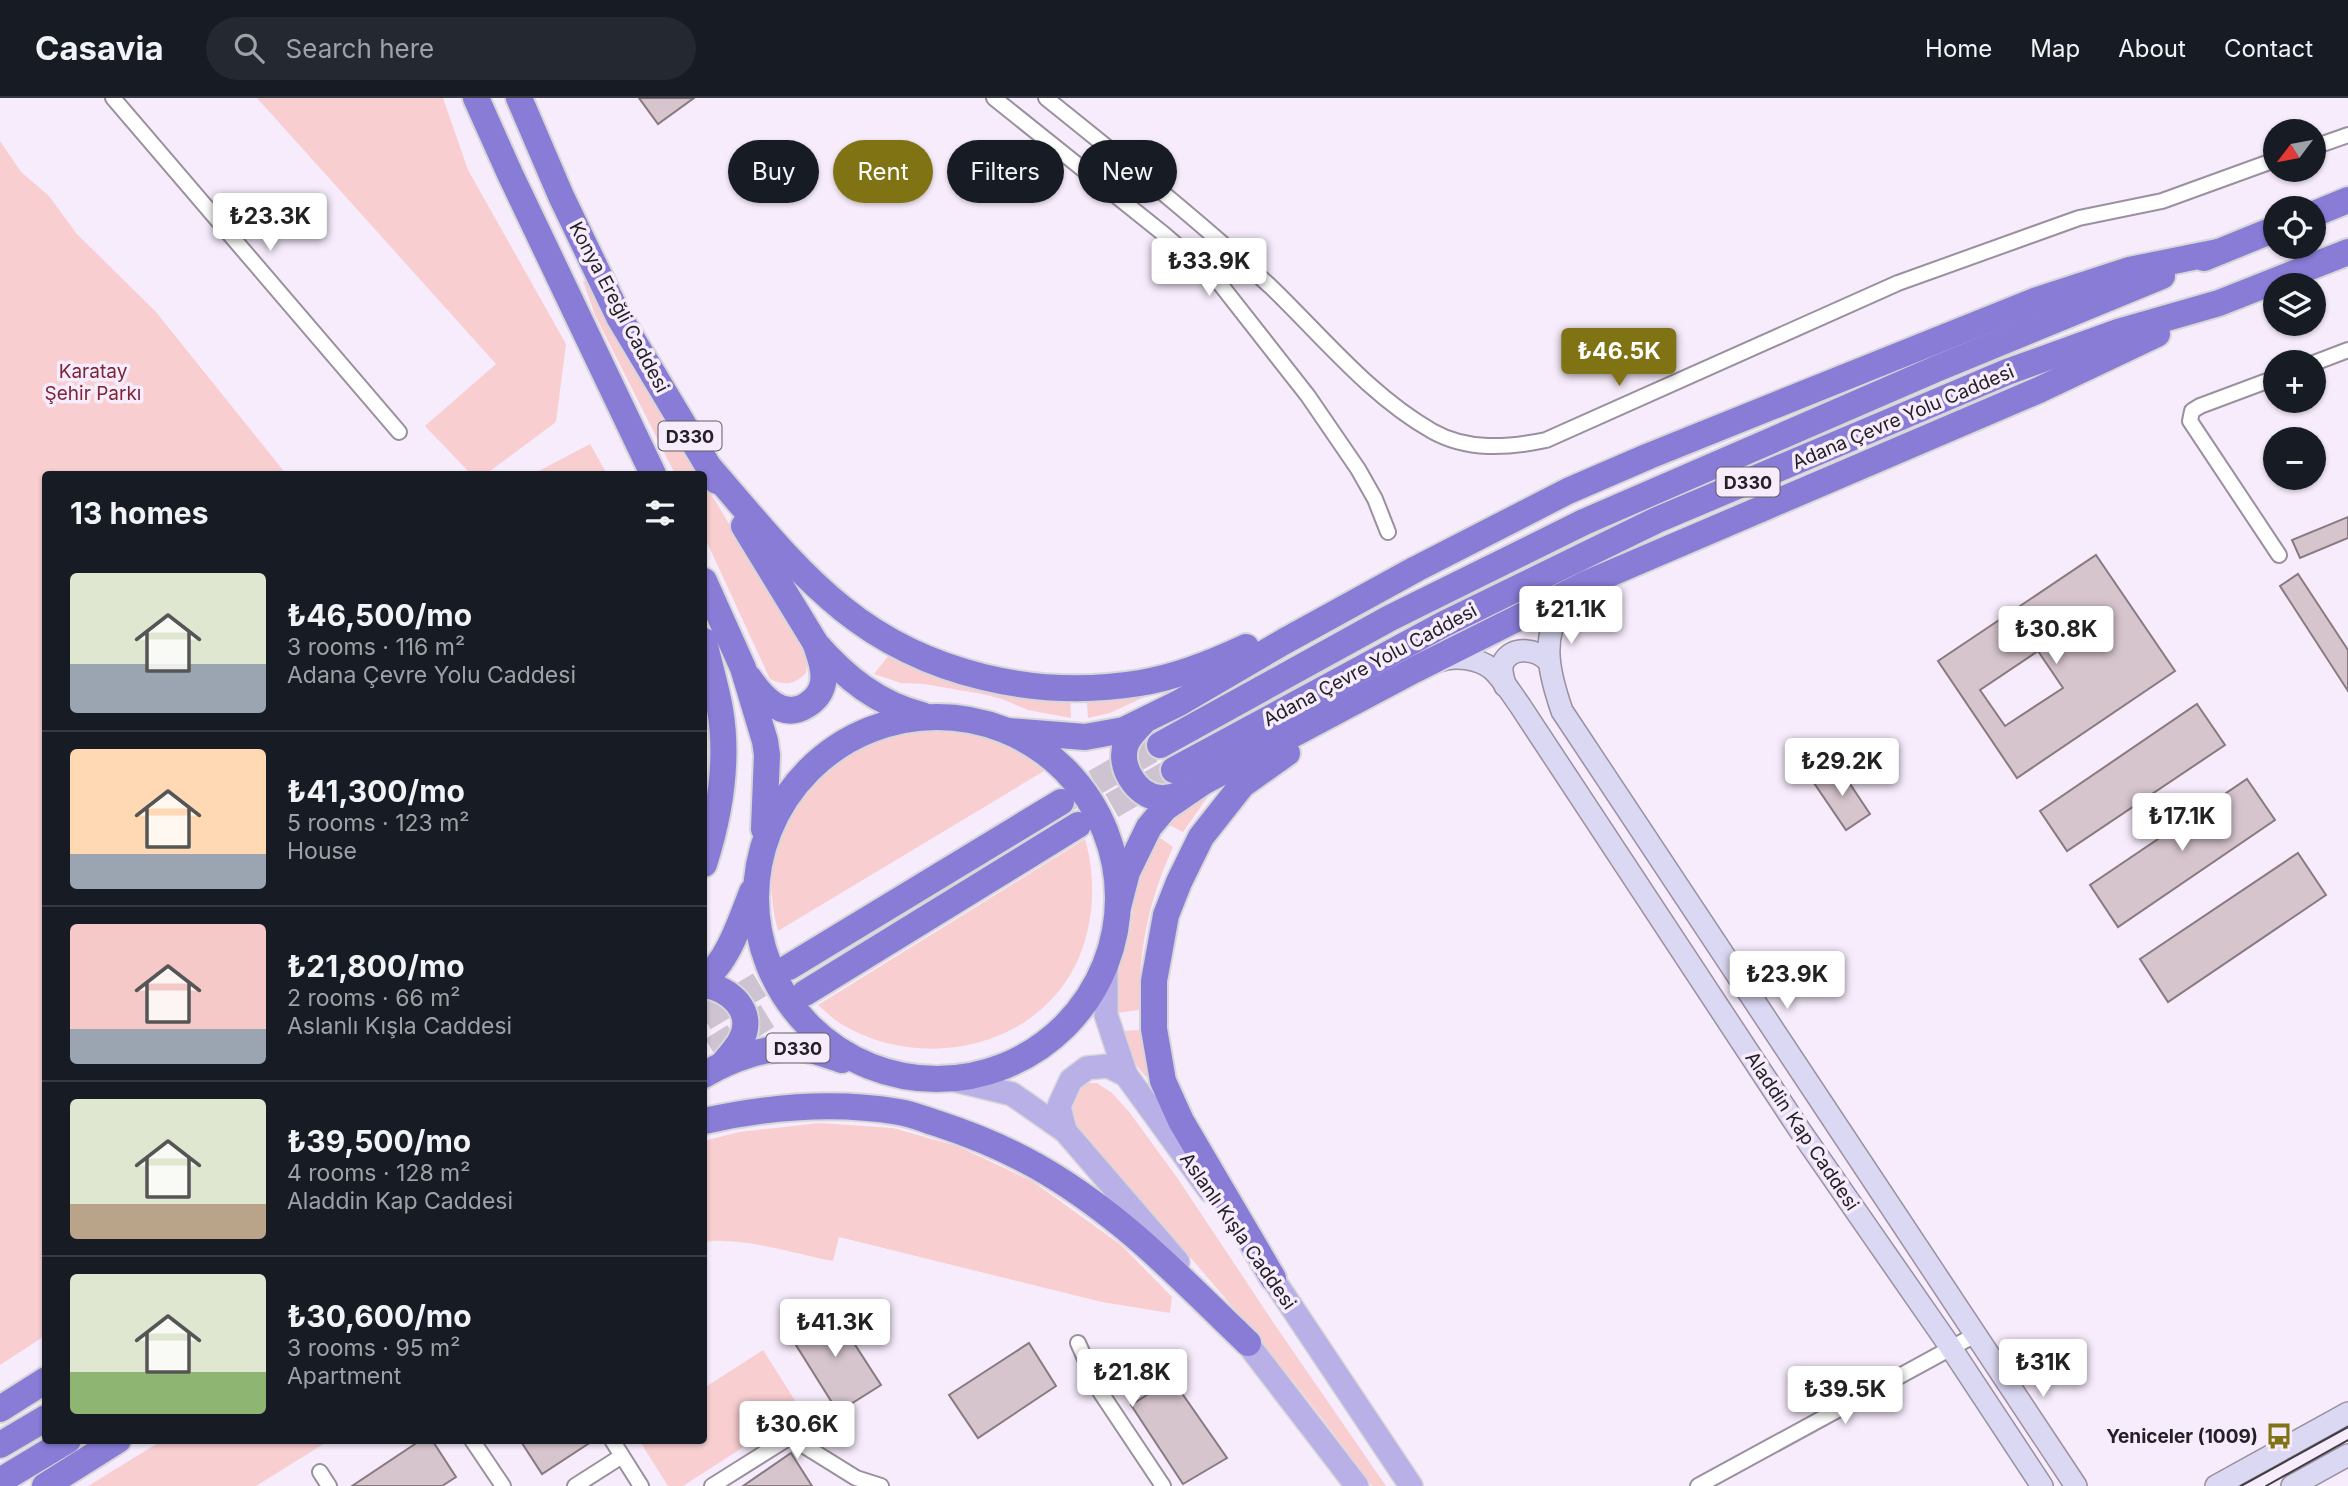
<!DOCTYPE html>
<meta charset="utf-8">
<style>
:root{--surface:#171b24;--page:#242831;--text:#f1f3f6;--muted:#9ea1a6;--line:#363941;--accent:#807314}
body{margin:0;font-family:Inter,sans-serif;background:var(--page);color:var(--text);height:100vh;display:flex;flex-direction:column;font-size:26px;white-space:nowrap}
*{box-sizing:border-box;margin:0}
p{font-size:23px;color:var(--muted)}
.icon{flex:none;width:38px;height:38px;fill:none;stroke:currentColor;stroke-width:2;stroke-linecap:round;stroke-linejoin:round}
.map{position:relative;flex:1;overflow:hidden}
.sheet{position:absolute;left:42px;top:373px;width:665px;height:973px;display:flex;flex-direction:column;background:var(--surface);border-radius:7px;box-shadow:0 2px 5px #0004}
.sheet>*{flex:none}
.hud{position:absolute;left:728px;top:42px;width:665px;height:63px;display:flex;gap:14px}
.needle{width:46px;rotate:238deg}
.controls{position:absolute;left:2263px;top:21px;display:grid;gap:14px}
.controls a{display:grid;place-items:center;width:63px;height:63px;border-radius:50%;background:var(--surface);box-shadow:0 2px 5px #0004;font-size:35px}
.price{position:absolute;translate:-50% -60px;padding:0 16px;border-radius:7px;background:#fff;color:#222;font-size:23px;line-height:46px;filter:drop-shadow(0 2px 4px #0008)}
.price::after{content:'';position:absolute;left:50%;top:42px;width:21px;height:16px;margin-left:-10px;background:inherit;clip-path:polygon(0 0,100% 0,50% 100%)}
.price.on{background:var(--accent);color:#fff}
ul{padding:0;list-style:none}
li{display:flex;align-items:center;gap:21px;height:175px;padding:0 28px}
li+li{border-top:2px solid var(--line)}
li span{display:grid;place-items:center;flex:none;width:196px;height:140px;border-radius:7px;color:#555}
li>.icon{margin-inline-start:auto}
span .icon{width:84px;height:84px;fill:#fffc;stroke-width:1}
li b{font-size:30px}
h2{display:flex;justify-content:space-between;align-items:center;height:84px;padding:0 28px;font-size:30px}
.tag{padding:0 24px;border-radius:32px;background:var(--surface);box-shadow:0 2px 5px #0004;font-size:24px;line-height:63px}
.tag.on{background:var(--accent);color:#fff}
header{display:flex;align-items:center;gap:42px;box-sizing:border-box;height:98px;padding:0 35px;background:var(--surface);border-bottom:2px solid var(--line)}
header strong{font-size:33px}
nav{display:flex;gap:38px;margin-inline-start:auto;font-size:24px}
.search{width:490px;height:63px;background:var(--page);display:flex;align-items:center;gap:18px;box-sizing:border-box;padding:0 24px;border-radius:38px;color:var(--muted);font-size:26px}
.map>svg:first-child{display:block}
.green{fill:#f8ced1}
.building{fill:#d7c5ce;stroke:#897981;stroke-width:2;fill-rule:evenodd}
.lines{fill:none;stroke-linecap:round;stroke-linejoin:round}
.highway-tunnel{stroke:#cdc3d1;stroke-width:26;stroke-dasharray:26 13;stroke-linecap:butt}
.street-casing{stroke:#9a909e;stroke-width:18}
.secondary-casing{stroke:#9a909e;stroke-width:24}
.primary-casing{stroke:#d8d7d8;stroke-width:26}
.highway-casing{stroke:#d8d7d8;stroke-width:30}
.street{stroke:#fff;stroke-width:14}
.secondary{stroke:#dbd8f3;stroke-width:21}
.primary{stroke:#b8b0e7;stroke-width:23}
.highway{stroke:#887cd7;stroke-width:26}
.tram{stroke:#413c43;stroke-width:2}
.labels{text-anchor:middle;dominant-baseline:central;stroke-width:7;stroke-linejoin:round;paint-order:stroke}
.shield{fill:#f7ecfc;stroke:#635d66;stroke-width:2}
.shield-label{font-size:18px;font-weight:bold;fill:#242026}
.street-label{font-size:19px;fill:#242026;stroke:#f7ecfc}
.park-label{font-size:19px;fill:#7c2635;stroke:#f7ecfc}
.poi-label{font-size:19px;font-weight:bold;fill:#242026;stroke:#f7ecfc;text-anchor:end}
</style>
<header>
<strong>Casavia</strong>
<div class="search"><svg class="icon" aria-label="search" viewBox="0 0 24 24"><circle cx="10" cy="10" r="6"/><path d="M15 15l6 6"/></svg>Search here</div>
<nav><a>Home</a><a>Map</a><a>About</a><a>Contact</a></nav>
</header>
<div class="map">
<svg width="2348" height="1388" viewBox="0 0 2348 1388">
<rect width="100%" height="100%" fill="#f7ecfc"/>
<g class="green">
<path d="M257,0H443L468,72L566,246L556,324L486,376H471L425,328L496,266Z"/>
<path d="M0,43L21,74L49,98L76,135L156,214L286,376H46V1237L0,1267Z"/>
<path d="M583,183L589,184L699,376H675L595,217Z"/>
<path d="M590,346L607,376H533Z"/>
<path d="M704,384L801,547L807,563L806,575C794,587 785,588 770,581L704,438Z"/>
<path d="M894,551L1070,590L1071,620L1028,612L1002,601L982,596L924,586L901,585L874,576Z"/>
<path d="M1172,586L1110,615L1088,620L1086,592Z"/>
<path d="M929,628C979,633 1005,640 1044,673L778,833C760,768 778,694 837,657C865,639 897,632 929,628Z"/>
<path d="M1216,687L1183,734L1158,721Z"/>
<path d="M1150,733L1173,749C1148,804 1139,851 1139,912L1117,915V877L1130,835L1133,813L1134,790Z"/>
<path d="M1085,741C1099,789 1093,848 1062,889C1012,956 912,968 843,927C834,922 826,914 818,907Z"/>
<path d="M1139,932L1152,985C1138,972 1125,953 1123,933Z"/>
<path d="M1084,985H1097L1112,995L1130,1015L1178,1081L1277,1230L1386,1388H1372C1282,1261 1178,1145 1076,1028L1069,1016L1071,995Z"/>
<path d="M819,1025L893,1030L957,1048L1032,1083L1121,1147L1172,1199L1170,1215L1102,1204L839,1139L833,1163C795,1156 740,1138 704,1144V1043L739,1034Z"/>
<path d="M763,1252L801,1312L683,1388H668L639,1342H704V1290Z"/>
<path d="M163,1342H330L256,1388H88Z"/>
</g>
<g class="building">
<path d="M639,0H694L658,26Z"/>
<path d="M2348,419V440L2300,460L2292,442Z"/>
<path d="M2096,457L2175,573L2017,680L1938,563ZM2038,553L2063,590L2005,628L1980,592Z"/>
<path d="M2298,476L2348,552V593L2280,488Z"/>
<path d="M2197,606L2225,647L2067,753L2040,713Z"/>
<path d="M1838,668L1870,716L1846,732L1814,685Z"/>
<path d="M2247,681L2275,722L2118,829L2090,787Z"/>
<path d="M2298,755L2326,797L2168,904L2140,861Z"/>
<path d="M830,1208L881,1287L838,1314L789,1236Z"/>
<path d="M1029,1245L1056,1288L978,1340L949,1297Z"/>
<path d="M1172,1281L1227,1360L1183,1386L1131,1307Z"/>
<path d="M421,1342H432L456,1379L442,1388H352Z"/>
<path d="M520,1342H594L542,1376Z"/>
<path d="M791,1355L812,1388H743Z"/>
</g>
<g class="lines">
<g class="highway-tunnel">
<path d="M1061,704L1160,647"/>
<path d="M1078,727L1174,672"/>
<path d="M704,920L789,869"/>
<path d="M712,952L805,895"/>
</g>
<g class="street-casing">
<g id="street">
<path d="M113,0L399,334"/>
<path d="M994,0L1165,137L1217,182L1308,298L1358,371L1375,401L1388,434"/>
<path d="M1046,0C1122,61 1198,122 1270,188C1322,238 1369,297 1432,333C1467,353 1508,350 1546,342L1898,185L2079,120L2162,103L2275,62"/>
<path d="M2314,49L2348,37"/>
<path d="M2314,265L2348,252"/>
<path d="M2275,280L2200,308L2192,313L2190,323L2279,457"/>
<path d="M1078,1245L1099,1292L1163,1388"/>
<path d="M472,1342L503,1388"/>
<path d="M612,1342L641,1388"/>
<path d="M320,1374L329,1388"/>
<path d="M575,1388L622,1358"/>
<path d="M712,1388L790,1339L856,1380L881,1388"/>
<path d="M1698,1388L1975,1237"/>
</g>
</g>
<g class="secondary-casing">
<g id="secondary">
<path d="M1579,494C1574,499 1567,504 1562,510C1539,541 1551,581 1562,613L2076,1388"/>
<path d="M1439,563C1455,557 1478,560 1492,571C1502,580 1511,595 1519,606L1799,1031L1951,1250L2042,1388"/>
<path d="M1505,588C1504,581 1500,572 1503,565C1512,546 1538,552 1548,563"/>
<path d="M2216,1388L2348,1315"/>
<path d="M2292,1388L2348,1357"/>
</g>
</g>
<g class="primary-casing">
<g id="primary">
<path d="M1106,864V917L1126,977L1210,1093"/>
<path d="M950,981L1012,996L1065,1033L1178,1164"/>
<path d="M1065,1033L1059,1008L1071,982L1087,970L1108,968L1126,977"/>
<path d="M1263,1166L1411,1388"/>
<path d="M1237,1232L1357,1388"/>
</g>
</g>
<g class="highway-casing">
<g id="highway">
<path d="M476,0L510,76L653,376"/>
<path d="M519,0L561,98L619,219L717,383"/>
<path d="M2314,116L2348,102"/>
<path d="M2204,160L2275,131"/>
<path d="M708,368C751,417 792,470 843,511C925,577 1037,602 1140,585C1177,579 1212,565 1246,549"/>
<path d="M744,428L816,546C846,580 878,606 922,617"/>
<path d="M704,483L743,570L765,643L767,657L764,731"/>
<path d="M704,543C709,566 716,588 720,611C729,664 720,716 704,766"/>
<path d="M749,580C762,599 783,623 807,607C815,602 821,595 823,585C825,572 820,559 816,547"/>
<circle cx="937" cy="800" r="181"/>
<path d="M1143,624C1136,631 1129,638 1126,646C1118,668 1136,698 1160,700C1169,701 1178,697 1187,694"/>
<path d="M1008,633L1085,639L1124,632L1179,605L1285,543L1416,471L1568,393L1649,358L2037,202L2129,172L2218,154"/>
<path d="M1160,647L1390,520L1584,424L1936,271L2162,178"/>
<path d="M1174,672L1444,526L1657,422L2007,274L2118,234L2219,205L2348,154"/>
<path d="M1118,809L1127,774L1149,729L1165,710L1203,684L1414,572L1588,485L2039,292L2157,236"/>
<path d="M789,869L1061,704"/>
<path d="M704,880C727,867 742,819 752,794"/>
<path d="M704,887C730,890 756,914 741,942C737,950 729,958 724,965"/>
<path d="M805,895L1078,727"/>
<path d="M704,977C730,961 767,948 799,950C813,951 829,958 842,962"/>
<path d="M704,1023C767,1009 834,1003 899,1014C912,1016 926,1022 939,1026C1012,1050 1064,1080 1124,1129C1167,1164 1207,1206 1248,1245"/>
<path d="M1273,1180L1181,1023L1163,983L1154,931V883L1166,817L1179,784L1201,739L1242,687L1287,655"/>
<path d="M0,1311L46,1282"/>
<path d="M0,1347L46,1320"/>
<path d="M0,1383L68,1342"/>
<path d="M45,1388L118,1342"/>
</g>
</g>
<use href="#street" class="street"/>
<use href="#secondary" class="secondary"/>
<use href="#primary" class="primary"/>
<use href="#highway" class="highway"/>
<g class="tram">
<path d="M2241,1388L2348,1329"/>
<path d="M2266,1388L2348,1342"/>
</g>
</g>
<defs>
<g id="bus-bare" transform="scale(2.1)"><path d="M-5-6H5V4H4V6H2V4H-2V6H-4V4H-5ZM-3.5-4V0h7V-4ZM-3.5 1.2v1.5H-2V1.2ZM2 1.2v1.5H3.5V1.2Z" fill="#807314" stroke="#f7ecfc" stroke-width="2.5" paint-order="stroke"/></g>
</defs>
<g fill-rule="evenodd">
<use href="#bus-bare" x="2279" y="1338"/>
</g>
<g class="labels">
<g class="shield">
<rect x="658.5" y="323.5" width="63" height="29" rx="5"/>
<rect x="1716.5" y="369.5" width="63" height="29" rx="5"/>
<rect x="766.5" y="935.5" width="63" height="29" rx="5"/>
</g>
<g class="shield-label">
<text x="690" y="338">D330</text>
<text x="1748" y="384">D330</text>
<text x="798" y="950">D330</text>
</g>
<g class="street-label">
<text transform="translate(619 209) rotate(62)">Konya Ereğli Caddesi</text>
<text transform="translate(1903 319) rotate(-23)">Adana Çevre Yolu Caddesi</text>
<text transform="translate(1370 567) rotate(-28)">Adana Çevre Yolu Caddesi</text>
<text transform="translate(1802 1033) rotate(56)">Aladdin Kap Caddesi</text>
<text transform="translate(1238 1133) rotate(55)">Aslanlı Kışla Caddesi</text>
</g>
<g class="park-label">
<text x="93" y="273">Karatay<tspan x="93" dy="22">Şehir Parkı</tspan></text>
</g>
<g class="poi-label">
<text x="2258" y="1338">Yeniceler (1009)</text>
</g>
</g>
</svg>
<div class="controls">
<a><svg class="needle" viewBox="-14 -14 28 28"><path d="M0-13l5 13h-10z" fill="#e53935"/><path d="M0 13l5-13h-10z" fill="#9ea1a6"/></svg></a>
<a><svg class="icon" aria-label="locate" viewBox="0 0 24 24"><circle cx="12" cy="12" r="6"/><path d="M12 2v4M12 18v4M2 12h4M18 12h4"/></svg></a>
<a><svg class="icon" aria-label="layers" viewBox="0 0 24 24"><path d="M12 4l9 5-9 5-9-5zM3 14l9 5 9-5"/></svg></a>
<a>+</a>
<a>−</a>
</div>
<b class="price" style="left:270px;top:155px">₺23.3K</b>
<b class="price" style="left:1209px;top:200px">₺33.9K</b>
<b class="price on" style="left:1619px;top:290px">₺46.5K</b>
<b class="price" style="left:1571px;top:548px">₺21.1K</b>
<b class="price" style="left:2056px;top:568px">₺30.8K</b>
<b class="price" style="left:1842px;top:700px">₺29.2K</b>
<b class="price" style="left:2182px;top:755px">₺17.1K</b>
<b class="price" style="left:1787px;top:913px">₺23.9K</b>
<b class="price" style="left:835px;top:1261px">₺41.3K</b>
<b class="price" style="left:2043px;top:1301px">₺31K</b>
<b class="price" style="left:1132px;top:1311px">₺21.8K</b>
<b class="price" style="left:1845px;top:1328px">₺39.5K</b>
<b class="price" style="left:797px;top:1363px">₺30.6K</b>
<div class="hud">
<a class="tag">Buy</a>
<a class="tag on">Rent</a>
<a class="tag">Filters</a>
<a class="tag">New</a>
</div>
<section class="sheet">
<h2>13 homes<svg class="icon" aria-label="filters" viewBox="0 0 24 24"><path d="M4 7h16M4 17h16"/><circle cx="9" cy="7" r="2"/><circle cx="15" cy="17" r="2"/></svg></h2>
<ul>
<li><span style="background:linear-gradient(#dfe7d0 65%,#9aa5b1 0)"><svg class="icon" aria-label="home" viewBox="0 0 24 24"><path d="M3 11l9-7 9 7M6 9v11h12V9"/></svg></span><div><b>₺46,500/mo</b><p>3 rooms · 116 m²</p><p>Adana Çevre Yolu Caddesi</p></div></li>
<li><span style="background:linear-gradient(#ffd9b3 75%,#9aa5b1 0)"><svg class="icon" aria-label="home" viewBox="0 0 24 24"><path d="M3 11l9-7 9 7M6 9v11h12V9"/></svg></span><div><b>₺41,300/mo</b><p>5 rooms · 123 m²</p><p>House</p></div></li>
<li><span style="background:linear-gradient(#f6c9c9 75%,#9aa5b1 0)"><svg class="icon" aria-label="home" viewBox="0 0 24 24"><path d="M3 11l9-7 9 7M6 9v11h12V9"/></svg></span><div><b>₺21,800/mo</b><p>2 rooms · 66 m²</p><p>Aslanlı Kışla Caddesi</p></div></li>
<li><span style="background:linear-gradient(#dfe7d0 75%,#b9a48a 0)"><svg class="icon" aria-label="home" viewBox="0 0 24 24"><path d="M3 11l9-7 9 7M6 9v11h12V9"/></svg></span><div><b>₺39,500/mo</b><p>4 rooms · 128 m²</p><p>Aladdin Kap Caddesi</p></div></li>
<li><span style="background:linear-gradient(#dfe7d0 70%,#8fb573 0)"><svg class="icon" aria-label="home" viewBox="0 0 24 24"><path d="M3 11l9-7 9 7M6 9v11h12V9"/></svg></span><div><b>₺30,600/mo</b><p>3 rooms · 95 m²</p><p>Apartment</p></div></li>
</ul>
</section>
</div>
